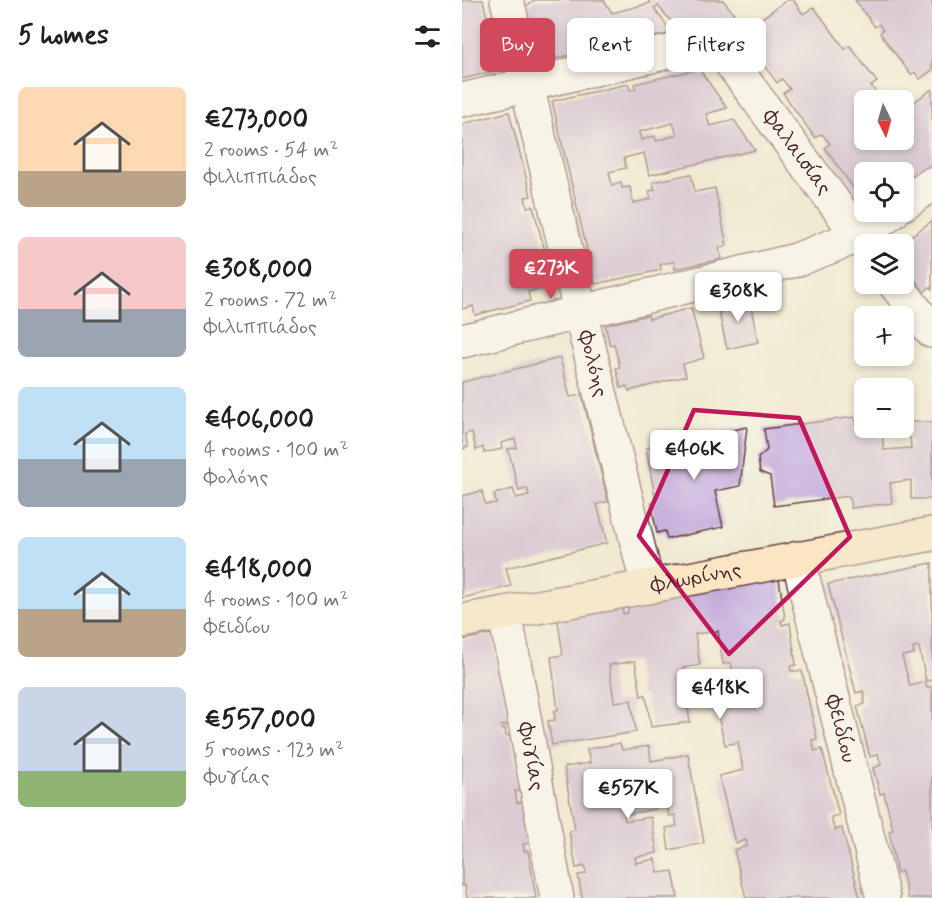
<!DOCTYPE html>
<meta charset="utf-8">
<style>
:root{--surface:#fff;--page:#f2f2f2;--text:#202124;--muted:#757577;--accent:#d1495b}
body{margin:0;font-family:Mynerve,sans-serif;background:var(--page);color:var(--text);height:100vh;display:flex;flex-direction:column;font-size:22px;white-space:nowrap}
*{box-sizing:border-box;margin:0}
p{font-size:20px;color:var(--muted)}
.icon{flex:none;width:33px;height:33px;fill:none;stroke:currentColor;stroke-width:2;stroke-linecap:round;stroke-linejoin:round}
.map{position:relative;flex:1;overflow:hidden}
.side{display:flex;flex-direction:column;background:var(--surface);width:462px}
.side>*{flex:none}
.top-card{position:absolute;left:18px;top:18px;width:362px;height:54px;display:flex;gap:12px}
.needle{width:39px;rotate:175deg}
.buttons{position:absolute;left:392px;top:90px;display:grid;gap:12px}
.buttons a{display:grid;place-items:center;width:60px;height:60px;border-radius:9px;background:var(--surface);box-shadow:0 3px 9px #0003;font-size:30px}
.price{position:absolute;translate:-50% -51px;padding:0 14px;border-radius:6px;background:#fff;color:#222;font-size:20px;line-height:39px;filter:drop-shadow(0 2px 3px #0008)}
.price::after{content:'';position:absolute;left:50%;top:36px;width:18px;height:14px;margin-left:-9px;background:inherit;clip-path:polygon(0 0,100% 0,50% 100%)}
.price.current{background:var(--accent);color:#fff}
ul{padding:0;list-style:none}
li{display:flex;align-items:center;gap:18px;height:150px;padding:0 18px}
li span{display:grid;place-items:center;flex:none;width:168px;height:120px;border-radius:9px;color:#555}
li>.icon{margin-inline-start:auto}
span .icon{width:72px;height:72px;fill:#fffc;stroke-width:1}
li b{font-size:26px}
h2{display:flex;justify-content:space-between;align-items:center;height:72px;padding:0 18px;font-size:26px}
.tag{padding:0 21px;border-radius:9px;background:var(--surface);box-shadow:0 3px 9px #0003;font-size:21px;line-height:54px}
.tag.current{background:var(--accent);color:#fff}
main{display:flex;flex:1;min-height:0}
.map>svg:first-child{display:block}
.building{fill:#c2a9d8;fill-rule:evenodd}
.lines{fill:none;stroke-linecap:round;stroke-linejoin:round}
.street-casing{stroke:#633d44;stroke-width:36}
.secondary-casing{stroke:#633d44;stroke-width:36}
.street{stroke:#fff;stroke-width:33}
.secondary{stroke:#fbe6c4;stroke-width:33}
.marked{fill:none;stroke:#c2185b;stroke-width:4.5;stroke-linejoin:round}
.labels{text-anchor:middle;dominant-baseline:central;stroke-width:4.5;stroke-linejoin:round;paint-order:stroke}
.street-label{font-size:21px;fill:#4a1f2b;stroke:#fdfcf7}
</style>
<main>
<section class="side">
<h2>5 homes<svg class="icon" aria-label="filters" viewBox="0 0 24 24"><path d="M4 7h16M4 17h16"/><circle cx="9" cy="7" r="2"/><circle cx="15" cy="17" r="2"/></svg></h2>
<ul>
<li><span style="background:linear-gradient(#ffd9b3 70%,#b9a48a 0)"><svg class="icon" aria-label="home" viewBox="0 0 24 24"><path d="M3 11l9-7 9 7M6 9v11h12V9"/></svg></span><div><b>€273,000</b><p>2 rooms · 54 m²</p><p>Φιλιππιάδος</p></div></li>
<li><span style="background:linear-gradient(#f6c9c9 60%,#9aa5b1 0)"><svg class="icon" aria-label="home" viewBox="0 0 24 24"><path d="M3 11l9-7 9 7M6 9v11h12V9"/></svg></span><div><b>€308,000</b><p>2 rooms · 72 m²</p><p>Φιλιππιάδος</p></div></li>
<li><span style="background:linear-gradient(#bfe0f5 60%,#9aa5b1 0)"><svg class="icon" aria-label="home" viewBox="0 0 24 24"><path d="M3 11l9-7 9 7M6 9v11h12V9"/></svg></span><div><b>€406,000</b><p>4 rooms · 100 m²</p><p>Φολόης</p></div></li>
<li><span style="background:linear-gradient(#bfe0f5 60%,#b9a48a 0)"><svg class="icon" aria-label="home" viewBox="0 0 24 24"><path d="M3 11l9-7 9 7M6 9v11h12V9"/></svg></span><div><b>€418,000</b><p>4 rooms · 100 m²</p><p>Φειδίου</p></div></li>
<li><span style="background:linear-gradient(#c9d6e8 70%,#8fb573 0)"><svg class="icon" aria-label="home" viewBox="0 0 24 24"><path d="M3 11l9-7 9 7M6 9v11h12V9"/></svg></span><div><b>€557,000</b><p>5 rooms · 123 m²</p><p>Φυγίας</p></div></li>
</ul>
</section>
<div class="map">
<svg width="470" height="898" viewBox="0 0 470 898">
<rect width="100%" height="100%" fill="#fdfcf7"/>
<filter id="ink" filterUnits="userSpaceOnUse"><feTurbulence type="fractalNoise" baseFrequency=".0167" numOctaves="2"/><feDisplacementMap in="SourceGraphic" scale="12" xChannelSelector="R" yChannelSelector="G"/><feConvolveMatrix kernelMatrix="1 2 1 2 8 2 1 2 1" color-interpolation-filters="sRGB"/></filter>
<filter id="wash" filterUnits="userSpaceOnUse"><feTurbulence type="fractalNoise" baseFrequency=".008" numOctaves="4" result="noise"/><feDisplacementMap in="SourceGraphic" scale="24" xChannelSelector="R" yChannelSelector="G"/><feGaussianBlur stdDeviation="1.35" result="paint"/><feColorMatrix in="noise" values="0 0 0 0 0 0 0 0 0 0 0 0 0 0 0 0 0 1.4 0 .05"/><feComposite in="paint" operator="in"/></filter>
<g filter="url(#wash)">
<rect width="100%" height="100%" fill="#f0ead2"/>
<g id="blocks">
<g class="building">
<path d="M0,0H21L37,70L0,79Z"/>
<path d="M73,0H142L150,13L188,3L186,0H261L281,25L255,45L228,23L217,30L196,6L192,8L210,33L76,62L63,7Z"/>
<path d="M325,0H331L341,14L352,7L383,49L388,46L415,82L409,86L419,99L402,100V140H441V110L470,89V164L441,185V172H402V203L363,148L368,144L360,134L353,138L321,93L328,89L320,79L315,83L282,38L288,34L285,29Z"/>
<path d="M393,0H470V70L458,79L453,72L449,75L418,33L421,30L417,24L413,27Z"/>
<path d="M237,69L265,108L244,114L248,126L272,120L293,150L187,175L182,153L162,158L164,168L147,172L150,185L159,182L160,188L168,187L171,203L189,199L187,191L193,190L191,182L229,174L233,192L253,188L265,246L257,247L259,259L213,269L212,262L203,263L198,265L199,270L133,284L90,101L166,84L168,90L174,89L172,84ZM211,123L215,135L194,141L193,136L179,140L177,132Z"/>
<path d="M47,112L69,196L63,197L65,207L71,206L87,267L80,269L86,287L66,292L68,301L13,315L11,306L0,309V124Z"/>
<path d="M470,221V289L468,287L462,292L441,263L442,251L441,244H438Z"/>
<path d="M287,297L296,342L265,349L255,303Z"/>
<path d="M229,308L242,358L221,364L224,376L167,391L165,386L159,388L154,368L158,367L152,344L148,345L143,325L186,315L187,319Z"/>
<path d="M98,358L108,397L120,395L146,502L135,504L145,543L44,568L49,586L0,598V496L20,491L23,504H28L34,503L32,494L51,489L54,498L67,495L65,488L57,491L46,449L55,448L53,439L39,443L40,449L22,453L21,447L14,450L10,432L3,434L6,447L0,449V382Z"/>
<path d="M392,417L394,425L402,424V428H419L422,450L449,448L447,422H470V499H449V480L428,483L430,503L389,508L387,496L312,506L308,476L298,472L296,458L305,450L302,429Z"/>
<path d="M285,427L278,486L253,491L261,527L205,539L203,531L195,533L189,503L194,502L184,448Z"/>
<path d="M470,563V680L464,681L457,647L451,648L452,654L440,656L448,686L463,682L465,688L470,687V898H446L440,871L435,873L427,831L431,830L422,793L418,794L411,768L419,765L418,762L416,754L408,757L395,706L403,704L401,691L394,693L366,584Z"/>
<path d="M301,571L302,582L317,579L323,619L319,621L320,625L328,623L334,665L328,666L329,671H340L355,739L350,740L353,751L360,749L377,815L369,817L371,825L373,830L380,828L398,898H284L272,850L285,846L284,840L273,843L257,776L281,770L276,742L263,745L248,683L272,680L269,663L261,664L256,631L233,634L238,665L220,668L228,722L189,727L184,695L179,696L173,661L147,665L152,702L169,700L174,732L90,745L86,721L93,720L92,711L96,710L89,657L101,655L95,615L160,606L161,614L166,613L165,601Z"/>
<path d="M30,634L48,725L39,726L40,730L43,729L44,736H49L58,791H53L55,803L63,801L70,843L61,844L62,851H66L74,898H5L3,885L0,886V640Z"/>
<path d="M158,743L160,750L187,746L189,761L226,754L242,843L207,850L204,828L215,826L213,815L207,816L201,783L189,786L193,809L162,815L163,821L189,817L195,853L173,857L174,863L193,859L196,873L211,871L216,898H120L116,875L124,874L123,866L114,868L107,831L113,830L102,767L128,763L125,749Z"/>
</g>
</g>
</g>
<g filter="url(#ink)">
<use href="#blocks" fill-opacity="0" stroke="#633d44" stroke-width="1.5"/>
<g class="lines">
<g class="street-casing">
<g id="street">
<path id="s1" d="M45,0L118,311L186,587"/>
<path id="s2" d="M266,59L403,244"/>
<path d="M0,100L206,52"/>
<path d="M441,204L470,184"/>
<path d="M433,284L470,331"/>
<path d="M0,341L334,260L396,236L431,212"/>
<path id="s3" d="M336,558L421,898"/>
<path id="s4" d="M43,613L95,898"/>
</g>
</g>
<g class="secondary-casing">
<g id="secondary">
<path id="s5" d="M0,621L470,534"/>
</g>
</g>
<use href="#street" class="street"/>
<use href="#secondary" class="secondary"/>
</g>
</g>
<path d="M0 0H470V898H0ZM232,410L337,418L388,537L267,654L177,536Z" fill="#f0ead2" fill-opacity=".55" fill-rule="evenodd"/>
<path class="marked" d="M232,410L337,418L388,537L267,654L177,536Z"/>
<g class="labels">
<g class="street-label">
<text stroke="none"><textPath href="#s2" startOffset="116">Φαλαισίας</textPath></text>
<text stroke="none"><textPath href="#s1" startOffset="374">Φολόης</textPath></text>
<text stroke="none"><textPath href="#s5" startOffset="238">Φλωρίνης</textPath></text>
<text stroke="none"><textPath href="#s3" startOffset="176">Φειδίου</textPath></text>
<text stroke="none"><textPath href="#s4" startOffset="146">Φυγίας</textPath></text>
</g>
</g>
</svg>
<div class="buttons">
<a><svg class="needle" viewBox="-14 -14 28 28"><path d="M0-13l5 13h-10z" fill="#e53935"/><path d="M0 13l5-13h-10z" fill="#757577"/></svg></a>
<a><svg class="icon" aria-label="locate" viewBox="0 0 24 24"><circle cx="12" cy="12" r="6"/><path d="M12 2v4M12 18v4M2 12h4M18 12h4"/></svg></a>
<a><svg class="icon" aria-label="layers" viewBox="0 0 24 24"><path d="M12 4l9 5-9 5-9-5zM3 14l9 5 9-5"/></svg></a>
<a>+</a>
<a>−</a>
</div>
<b class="price current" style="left:89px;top:300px">€273K</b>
<b class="price" style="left:276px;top:323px">€308K</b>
<b class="price" style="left:232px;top:481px">€406K</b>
<b class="price" style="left:258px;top:720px">€418K</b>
<b class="price" style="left:166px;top:820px">€557K</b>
<div class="top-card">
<a class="tag current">Buy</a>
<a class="tag">Rent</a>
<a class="tag">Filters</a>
</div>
</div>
</main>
